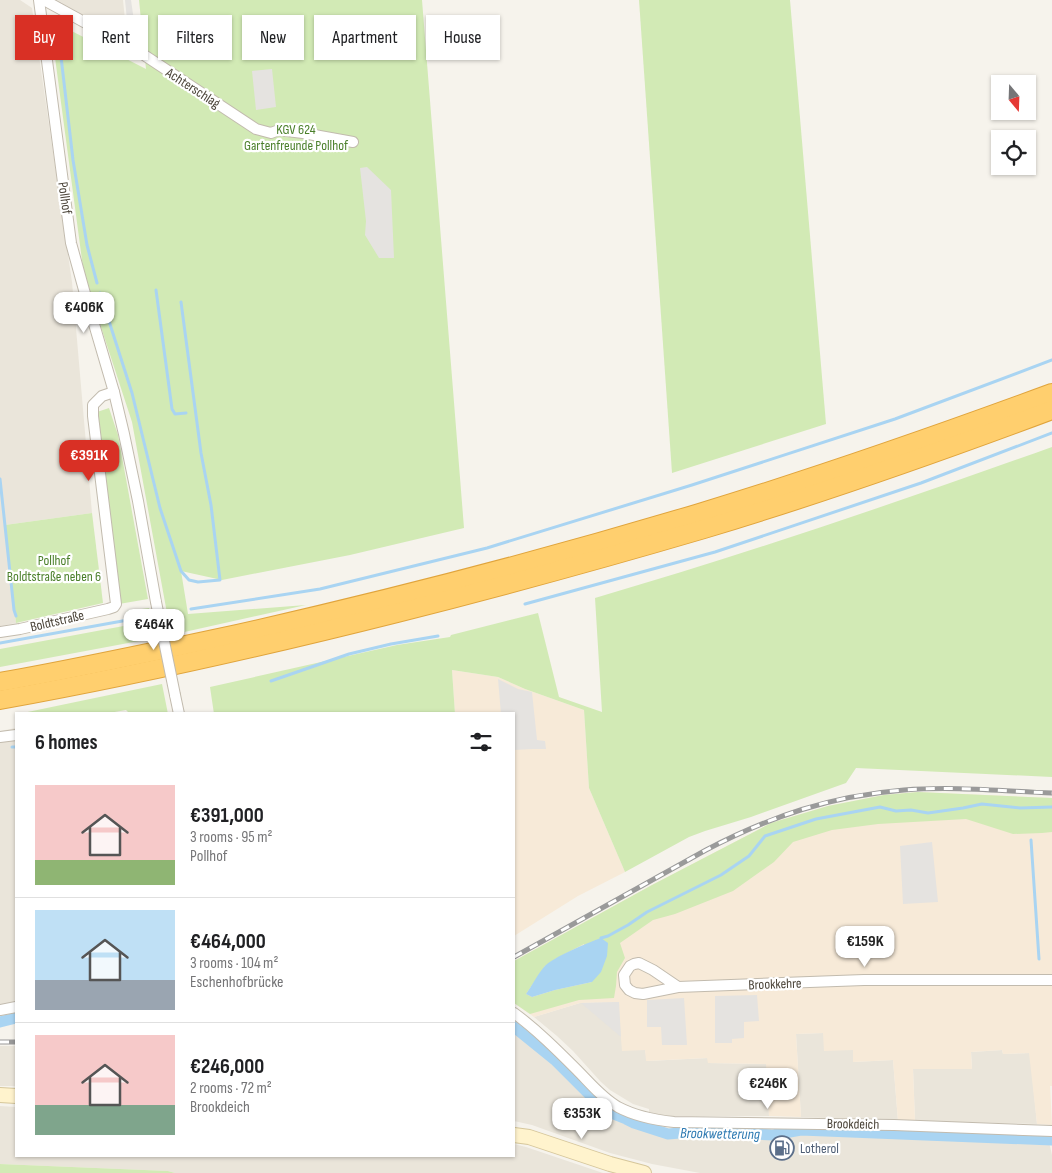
<!DOCTYPE html>
<meta charset="utf-8">
<style>
:root{--surface:#fff;--page:#f6f6f6;--text:#202124;--muted:#757577;--line:#e0e0e0;--accent:#d93025}
body{margin:0;font-family:"Sofia Sans Condensed",sans-serif;background:var(--page);color:var(--text);height:100vh;display:flex;flex-direction:column;font-size:19px;white-space:nowrap}
*{box-sizing:border-box;margin:0}
p{font-size:16px;color:var(--muted)}
.icon{flex:none;width:28px;height:28px;fill:none;stroke:currentColor;stroke-width:2;stroke-linecap:round;stroke-linejoin:round}
.map{position:relative;flex:1;overflow:hidden}
.panel{position:absolute;left:15px;top:712px;width:500px;height:445px;display:flex;flex-direction:column;background:var(--surface);border-radius:0px;box-shadow:0 1px 4px #0004}
.panel>*{flex:none}
.banner{position:absolute;left:15px;top:15px;width:500px;height:45px;display:flex;gap:10px}
.needle{width:32px;rotate:161deg}
.fabs{position:absolute;left:991px;top:75px;display:grid;gap:10px}
.fabs a{display:grid;place-items:center;width:45px;height:45px;border-radius:0px;background:var(--surface);box-shadow:0 1px 4px #0004;font-size:25px}
.price{position:absolute;translate:-50% -42px;padding:0 11px;border-radius:10px;background:#fff;color:#222;font-size:16px;line-height:32px;filter:drop-shadow(0 1px 2px #0008)}
.price::after{content:'';position:absolute;left:50%;top:30px;width:15px;height:11px;margin-left:-8px;background:inherit;clip-path:polygon(0 0,100% 0,50% 100%)}
.price.on{background:var(--accent);color:#fff}
ul{padding:0;list-style:none}
li{display:flex;align-items:center;gap:15px;height:125px;padding:0 20px}
li+li{border-top:1px solid var(--line)}
li span{display:grid;place-items:center;flex:none;width:140px;height:100px;border-radius:0px;color:#555}
li>.icon{margin-inline-start:auto}
span .icon{width:60px;height:60px;fill:#fffc;stroke-width:1}
li b{font-size:21px}
h2{display:flex;justify-content:space-between;align-items:center;height:60px;padding:0 20px;font-size:21px}
.chip{padding:0 18px;border-radius:0px;background:var(--surface);box-shadow:0 1px 4px #0004;font-size:18px;line-height:45px}
.chip.on{background:var(--accent);color:#fff}
.map>svg:first-child{display:block}
.residential{fill:#eae5da}
.commercial{fill:#f7ead8}
.green{fill:#d2eab5;fill-rule:evenodd}
.parking{fill:#e5e3e0}
.water{fill:#a9d4f2}
.lines{fill:none;stroke-linecap:round;stroke-linejoin:round}
.stream{stroke:#a9d4f2;stroke-width:3}
.canal{stroke:#a9d4f2;stroke-width:11}
.minor-casing{stroke:#c2bbae;stroke-width:12}
.secondary-casing{stroke:#d6c79b;stroke-width:16}
.motorway-casing{stroke:#e0a43c;stroke-width:20}
.minor{stroke:#fff;stroke-width:10}
.secondary{stroke:#fff3cd;stroke-width:14}
.motorway{stroke:#ffcf6e;stroke-width:18}
.rail-casing{stroke:#9a9a9a;stroke-width:5}
.rail{stroke:#fff;stroke-width:3;stroke-dasharray:9;stroke-linecap:butt}
.minor-bridge-casing{stroke:#c2bbae;stroke-width:12;stroke-linecap:butt}
.minor-bridge{stroke:#fff;stroke-width:10}
.labels{text-anchor:middle;dominant-baseline:central;stroke-width:4.5;stroke-linejoin:round;paint-order:stroke}
.street-label{font-size:14px;fill:#4b4439;stroke:#fff}
.park-label{font-size:14px;fill:#4a7f2a;stroke:#fff}
.service-label{font-size:14px;fill:#4e5e75;stroke:#fff;text-anchor:start}
.water-label{font-size:15px;font-style:italic;fill:#2e7ab2;stroke:#fff}
</style>
<div class="map">
<svg width="1052" height="1173" viewBox="0 0 1052 1173">
<rect width="100%" height="100%" fill="#f6f3ec"/>
<g class="residential">
<path d="M0,0H20L32,8L72,282L92,513L5,525L16,623L0,626Z"/>
<path d="M57,0H123L127,40Z"/>
<path d="M16,728V1001L0,1005V731Z"/>
<path d="M619,1002L645,1050L647,1061L708,1058V1063L767,1064L769,1116H666L658,1115L649,1112V1109L633,1104L610,1090L601,1082L573,1051L557,1036L534,1017L580,1003Z"/>
<path d="M514,1029L554,1063L594,1103L622,1122L641,1130L665,1136L720,1134L776,1138L802,1134L1049,1142L1052,1155V1173H700L652,1164L610,1153L532,1125L514,1121Z"/>
<path d="M823,1033L853,1050L854,1062L893,1060L898,1121L801,1117L796,1034Z"/>
<rect x="0" y="1046" width="16" height="40"/>
<path d="M1002,1050L1003,1054L1030,1053L1037,1124L915,1121L913,1069H972L971,1052Z"/>
<path d="M0,1106L16,1107V1156H514V1144L526,1147L603,1173H175L168,1171L0,1164Z"/>
</g>
<g class="commercial">
<path d="M452,670L498,677L525,689L584,710L589,788L625,872L578,896L514,936V714H455Z"/>
<path d="M918,792L1052,798V1086H1050L1052,1125L1037,1124L1029,1053L1003,1054L1002,1050L971,1052L972,1069H913L915,1121H898L893,1060L853,1062V1050L824,1051L823,1033L796,1034L801,1117L769,1116L766,1064L708,1063L707,1058L646,1061L645,1050L622,1051L618,1002L580,1003L534,1017L514,1003V961L652,885L771,823L828,806L884,795Z"/>
</g>
<g class="green">
<path d="M139,0H422L464,528L350,555L222,580L181,571L188,614L306,605L171,635L132,422L84,275L50,20L146,69Z"/>
<path d="M639,0H790L826,424L672,473Z"/>
<path d="M109,408L118,435L148,599L119,604L97,412Z"/>
<path d="M1052,447V777L856,768L846,783L751,817L705,831L689,837L625,872L589,788L584,710L525,689L498,677L452,670L455,714H214L210,687L397,645L450,637L451,635L538,613L559,697L602,712L595,598C749,553 901,501 1052,447Z"/>
<path d="M92,513L103,603L16,623L5,525Z"/>
<path d="M149,608L155,638L0,667V649L129,625L127,611Z"/>
<path d="M162,684L168,714H130L126,710L103,714H18Z"/>
<path d="M918,792L1052,798V832L1042,833L1013,834L966,819L878,824L832,830L793,842L774,862L733,891L675,914L653,920L620,943L625,958L617,972L616,986L614,998L579,1000L530,1014L514,1003V961L652,885L771,823L828,806L884,795ZM584,944L592,982L555,990L532,997L526,994L545,966L557,958Z"/>
<path d="M0,1164L168,1171L175,1173H0Z"/>
</g>
<g class="parking">
<path d="M125,0H131L137,42L129,40Z"/>
<path d="M272,69L276,107L256,110L252,71Z"/>
<path d="M367,167L391,190L394,258H379L365,235L366,221L360,168Z"/>
<path d="M498,679L518,689L532,692L537,740L545,741L546,749H533L514,750V714H501Z"/>
<path d="M932,842L938,902L903,904L900,846Z"/>
<path d="M757,995L759,1021L744,1022V1038L732,1039V1043H715V996Z"/>
<path d="M684,998L687,1045H662L661,1027H647V1000Z"/>
<path d="M619,1002L621,1037L581,1003Z"/>
</g>
<path class="water" d="M601,938L608,943L607,956L601,972L592,982L555,990L532,997L526,994C532,986 537,975 544,967C553,957 587,943 601,938Z"/>
<g class="lines">
<g class="stream">
<path d="M58,31L73,160L87,245L97,283"/>
<path d="M156,290L172,409L175,414L186,413"/>
<path d="M100,293L132,393L160,508L181,571L189,580L198,582L220,580L211,505L201,453L181,302"/>
<path d="M0,479L14,610L16,616"/>
<path d="M525,604L715,552L921,483L1052,433"/>
<path d="M191,609L320,589L487,548L692,485L895,419L1052,360"/>
<path d="M0,643L128,620"/>
<path d="M271,681L349,654L391,644L438,636"/>
<path d="M12,747H16"/>
<path d="M1031,840L1039,959"/>
<path d="M601,938L608,936L628,925L647,912L721,875L749,856L765,836L816,819L880,807L896,811L911,810L928,813L963,808L982,804L1020,808L1052,807"/>
</g>
<g class="canal">
<path d="M0,1022L16,1018"/>
<path d="M514,1027L556,1061L595,1100L611,1113L626,1119L634,1123L668,1134L703,1131L773,1135L801,1130L1052,1140"/>
</g>
<g class="minor-casing">
<g id="minor">
<path d="M39,0L71,243L84,290L114,392L124,434L138,501L156,602"/>
<path d="M44,0L144,55L256,129L271,133L279,130L303,133L353,142"/>
<path d="M0,632L20,629L108,609L114,607L116,604L93,416V405L102,396L114,392"/>
<path d="M175,695L179,714"/>
<path d="M0,737L16,735"/>
<path d="M678,987L653,970L639,963L634,964L630,966L624,975L625,985L629,990L635,993L643,994L678,987L864,980H1052"/>
<path d="M0,1010L16,1007"/>
<path d="M514,1013C537,1030 557,1050 577,1070C590,1083 602,1098 618,1107C635,1116 654,1120 674,1122L894,1125L1052,1131"/>
</g>
</g>
<g class="secondary-casing">
<g id="secondary">
<path d="M0,1095L16,1096"/>
<path d="M514,1135L529,1137L610,1164L644,1173"/>
</g>
</g>
<g class="motorway-casing">
<g id="motorway">
<path d="M0,682C79,668 158,651 237,634C392,599 546,559 699,513C818,477 935,436 1052,393"/>
<path d="M0,700C133,676 266,646 397,613C500,587 602,559 704,529C821,494 937,453 1052,410"/>
</g>
</g>
<use href="#minor" class="minor"/>
<use href="#secondary" class="secondary"/>
<use href="#motorway" class="motorway"/>
<g class="rail-casing">
<g id="rail">
<path d="M514,957L706,850C771,816 831,796 904,790C953,786 1003,791 1052,793"/>
<path d="M0,1042H16"/>
</g>
</g>
<use href="#rail" class="rail"/>
<g class="minor-bridge-casing">
<path id="minor-bridge" d="M156,602L175,695"/>
</g>
<use href="#minor-bridge" class="minor-bridge"/>
</g>
<defs>
<g id="fuel-ring" transform="scale(1.25)"><circle r="9.5" fill="#fff" stroke="#5c6f8a" stroke-width="1.5"/><path d="M-5.5-6h7V0h2V4h1.3V-2.5L3-4.5l.8-.8L6-3V5H2.5V1h-1V6h-7ZM-4.2-4.7v3.2H.2V-4.7Z" fill="#5c6f8a"/></g>
</defs>
<g fill-rule="evenodd">
<use href="#fuel-ring" x="782" y="1148"/>
</g>
<g class="labels">
<g class="street-label">
<text transform="translate(193 88) rotate(33)">Achterschlag</text>
<text transform="translate(65 198) rotate(82)">Pollhof</text>
<text transform="translate(57 621) rotate(-13)">Boldtstraße</text>
<text transform="translate(775 984) rotate(-2)">Brookkehre</text>
<text transform="translate(853 1124) rotate(1)">Brookdeich</text>
</g>
<g class="park-label">
<text x="296" y="129">KGV 624<tspan x="296" dy="16">Gartenfreunde Pollhof</tspan></text>
<text x="54" y="560">Pollhof<tspan x="54" dy="16">Boldtstraße neben 6</tspan></text>
</g>
<g class="service-label">
<text x="800" y="1148">Lotherol</text>
</g>
<g class="water-label">
<text transform="translate(720 1134) rotate(1)">Brookwetterung</text>
</g>
</g>
</svg>
<div class="fabs">
<a><svg class="needle" viewBox="-14 -14 28 28"><path d="M0-13l5 13h-10z" fill="#e53935"/><path d="M0 13l5-13h-10z" fill="#757577"/></svg></a>
<a><svg class="icon" aria-label="locate" viewBox="0 0 24 24"><circle cx="12" cy="12" r="6"/><path d="M12 2v4M12 18v4M2 12h4M18 12h4"/></svg></a>
</div>
<b class="price" style="left:84px;top:334px">€406K</b>
<b class="price on" style="left:89px;top:482px">€391K</b>
<b class="price" style="left:154px;top:651px">€464K</b>
<b class="price" style="left:865px;top:968px">€159K</b>
<b class="price" style="left:768px;top:1110px">€246K</b>
<b class="price" style="left:582px;top:1140px">€353K</b>
<div class="banner">
<a class="chip on">Buy</a>
<a class="chip">Rent</a>
<a class="chip">Filters</a>
<a class="chip">New</a>
<a class="chip">Apartment</a>
<a class="chip">House</a>
</div>
<section class="panel">
<h2>6 homes<svg class="icon" aria-label="filters" viewBox="0 0 24 24"><path d="M4 7h16M4 17h16"/><circle cx="9" cy="7" r="2"/><circle cx="15" cy="17" r="2"/></svg></h2>
<ul>
<li><span style="background:linear-gradient(#f6c9c9 75%,#8fb573 0)"><svg class="icon" aria-label="home" viewBox="0 0 24 24"><path d="M3 11l9-7 9 7M6 9v11h12V9"/></svg></span><div><b>€391,000</b><p>3 rooms · 95 m²</p><p>Pollhof</p></div></li>
<li><span style="background:linear-gradient(#bfe0f5 70%,#9aa5b1 0)"><svg class="icon" aria-label="home" viewBox="0 0 24 24"><path d="M3 11l9-7 9 7M6 9v11h12V9"/></svg></span><div><b>€464,000</b><p>3 rooms · 104 m²</p><p>Eschenhofbrücke</p></div></li>
<li><span style="background:linear-gradient(#f6c9c9 70%,#7fa58c 0)"><svg class="icon" aria-label="home" viewBox="0 0 24 24"><path d="M3 11l9-7 9 7M6 9v11h12V9"/></svg></span><div><b>€246,000</b><p>2 rooms · 72 m²</p><p>Brookdeich</p></div></li>
</ul>
</section>
</div>
